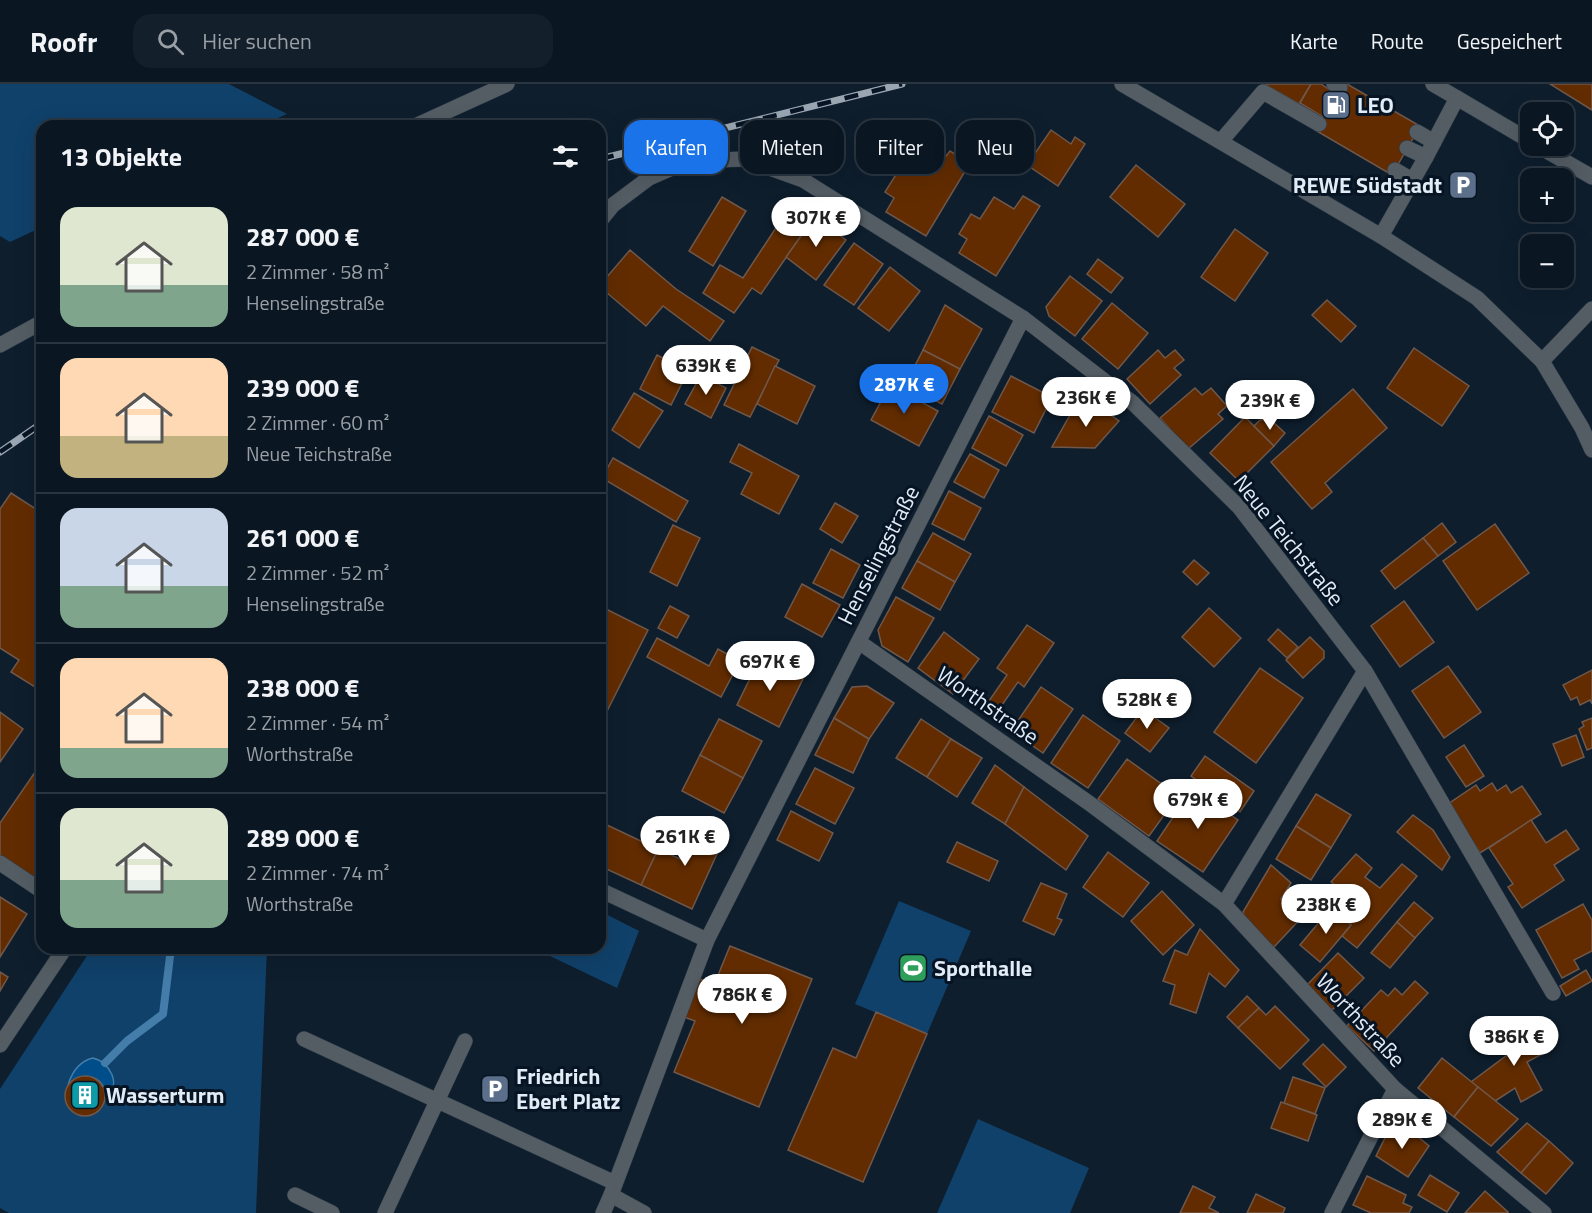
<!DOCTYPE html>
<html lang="de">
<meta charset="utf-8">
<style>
:root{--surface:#0a1622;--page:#131f2a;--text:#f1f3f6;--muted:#999fa5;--line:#2a3540;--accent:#1a73e8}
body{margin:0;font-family:"Titillium Web",sans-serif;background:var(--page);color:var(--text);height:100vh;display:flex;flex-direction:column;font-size:22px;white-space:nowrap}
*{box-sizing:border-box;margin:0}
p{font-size:20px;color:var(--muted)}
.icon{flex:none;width:33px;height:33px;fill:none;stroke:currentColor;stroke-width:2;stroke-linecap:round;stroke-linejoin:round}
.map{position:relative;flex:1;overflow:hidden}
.drawer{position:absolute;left:36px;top:36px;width:570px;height:834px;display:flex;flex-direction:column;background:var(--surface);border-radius:18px;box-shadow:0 6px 24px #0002,0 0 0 2px var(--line)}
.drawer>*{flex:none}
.guide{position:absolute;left:624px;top:36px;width:570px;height:54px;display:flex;gap:12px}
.fabs{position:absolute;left:1520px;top:18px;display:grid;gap:12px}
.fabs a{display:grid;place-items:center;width:54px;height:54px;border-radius:12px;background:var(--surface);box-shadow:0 6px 24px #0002,0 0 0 2px var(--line);font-size:30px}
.price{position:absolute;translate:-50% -51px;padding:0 14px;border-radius:21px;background:#fff;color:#222;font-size:20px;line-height:39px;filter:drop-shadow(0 2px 3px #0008)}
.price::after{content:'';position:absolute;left:50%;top:36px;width:18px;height:14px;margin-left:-9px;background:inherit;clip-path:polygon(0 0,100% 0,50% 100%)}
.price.current{background:var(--accent);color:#fff}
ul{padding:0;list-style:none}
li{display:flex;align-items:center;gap:18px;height:150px;padding:0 24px}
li+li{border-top:2px solid var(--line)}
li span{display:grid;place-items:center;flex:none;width:168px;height:120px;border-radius:18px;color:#555}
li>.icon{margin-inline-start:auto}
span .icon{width:72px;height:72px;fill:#fffc;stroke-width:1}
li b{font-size:26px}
h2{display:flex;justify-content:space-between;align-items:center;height:72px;padding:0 24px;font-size:26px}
.pill{padding:0 21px;border-radius:18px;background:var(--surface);box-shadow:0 6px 24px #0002,0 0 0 2px var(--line);font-size:21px;line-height:54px}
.pill.current{background:var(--accent);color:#fff}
header{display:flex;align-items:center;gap:36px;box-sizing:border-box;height:84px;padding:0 30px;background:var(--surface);border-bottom:2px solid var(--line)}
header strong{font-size:28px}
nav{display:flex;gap:33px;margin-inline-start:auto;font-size:21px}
.search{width:420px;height:54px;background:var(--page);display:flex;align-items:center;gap:15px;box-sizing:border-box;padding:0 21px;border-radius:18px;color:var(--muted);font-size:22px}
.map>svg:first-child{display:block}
.green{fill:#10416a}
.water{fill:#004e89;stroke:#447daa;stroke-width:1.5}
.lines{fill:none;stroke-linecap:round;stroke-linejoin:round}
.stream{stroke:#447daa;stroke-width:8}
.building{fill:#622c00;stroke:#6f584b;stroke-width:1.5}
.service-casing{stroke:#2c3b49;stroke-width:16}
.minor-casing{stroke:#2c3b49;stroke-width:16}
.tertiary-casing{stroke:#2c3b49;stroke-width:16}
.service{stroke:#545d64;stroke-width:15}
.minor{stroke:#545d64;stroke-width:15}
.tertiary{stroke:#545d64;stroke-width:15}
.rail-casing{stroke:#9aa6b2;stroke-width:7}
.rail{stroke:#061423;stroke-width:4.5;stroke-dasharray:14;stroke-linecap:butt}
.labels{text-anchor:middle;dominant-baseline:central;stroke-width:6;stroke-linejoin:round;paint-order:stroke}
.poi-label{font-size:22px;font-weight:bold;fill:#e2ecf7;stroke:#061423;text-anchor:start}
.street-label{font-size:22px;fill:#e2ecf7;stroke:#061423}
</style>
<header>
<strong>Roofr</strong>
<div class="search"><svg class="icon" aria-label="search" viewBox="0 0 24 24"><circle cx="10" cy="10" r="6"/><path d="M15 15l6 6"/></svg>Hier suchen</div>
<nav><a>Karte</a><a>Route</a><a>Gespeichert</a></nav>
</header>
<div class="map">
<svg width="1592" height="1129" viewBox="0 0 1592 1129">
<rect width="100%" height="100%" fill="#0e1e2d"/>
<g class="green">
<path d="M0,0H229L287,30L260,42H42V143L10,158L0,152Z"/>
<path d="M899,817L971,847L927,950L855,920Z"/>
<path d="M600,827L639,847L617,904L533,864H600Z"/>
<path d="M92,864H267L256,1129H9L0,1124V1005Z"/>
<path d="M978,1035L1089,1084L1070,1129H937Z"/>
</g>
<path class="water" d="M93,974C110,978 122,1001 106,1013C104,990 82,987 68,1001C72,988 80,977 93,974Z"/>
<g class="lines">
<path class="stream" d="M105,979L127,957L163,930L171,864"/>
</g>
<g class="building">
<path d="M1264,0H1311L1299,20Z"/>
<path d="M1311,0H1321L1336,10L1342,0H1347L1420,42L1392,91L1315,46L1323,33L1300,19Z"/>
<path d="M1550,0H1592V26Z"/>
<path d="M1051,46L1071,60L1075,53L1085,60L1058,102L1027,81Z"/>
<path d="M924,65L943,76L950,67L970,79L926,152L886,128L894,114L885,108L900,84L909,90Z"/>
<path d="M1136,81L1185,120L1158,153L1110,113Z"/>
<path d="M1023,112L1040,122L996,192L959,169L967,155L959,150L971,130L980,135L994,113L1014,125Z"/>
<path d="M722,113L746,127L713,182L689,167Z"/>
<path d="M783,133L805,146L761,210L752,204L734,229L703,209L720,181L743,194Z"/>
<path d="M815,133L846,156L816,196L786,173Z"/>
<path d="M1235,145L1268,169L1235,217L1201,193Z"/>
<path d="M854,159L883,180L854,221L824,201Z"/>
<path d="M630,166L676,205L724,237L710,257L663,222L646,242L600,203V201Z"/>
<path d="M1098,175L1123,194L1111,209L1087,190Z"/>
<path d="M890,183L920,207L889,247L858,224Z"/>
<path d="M1070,192L1102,217L1075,252L1049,232L1046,223Z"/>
<path d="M1327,216L1356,242L1341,258L1312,231Z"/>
<path d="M1112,219L1148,249L1118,285L1082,255Z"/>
<path d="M945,221L982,245L960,285L923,266Z"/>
<path d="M752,263L779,276L750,333L724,321Z"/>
<path d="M1414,264L1469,302L1442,342L1387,304Z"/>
<path d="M923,266L960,285L942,320L905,301Z"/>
<path d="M1158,266L1165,274L1175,266L1184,276L1174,284L1181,291L1150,320L1127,295Z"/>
<path d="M657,271L688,287L671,321L640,305Z"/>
<path d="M775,282L815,302L797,340L757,320Z"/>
<path d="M701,291L726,304L711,334L685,320Z"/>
<path d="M1011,292L1052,313L1034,349L992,328Z"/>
<path d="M890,301L938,327L919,362L871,336Z"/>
<path d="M1195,304L1202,311L1211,304L1227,322L1218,330L1223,335L1188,365L1160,334Z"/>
<path d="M1353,305L1387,344L1325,399L1332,408L1312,425L1271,378Z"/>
<path d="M634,309L663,327L639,364L612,346Z"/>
<path d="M1092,318L1119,337L1095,364L1052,363L1070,331Z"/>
<path d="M989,332L1023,351L1006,382L972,364Z"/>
<path d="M1245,333L1274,362L1239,397L1210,369Z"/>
<path d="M1270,335L1285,349L1274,362L1254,342L1260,336Z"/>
<path d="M739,360L799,392L779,430L741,410L752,389L730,378Z"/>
<path d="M970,370L999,386L984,414L954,398Z"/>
<path d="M613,374L688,417L676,438L602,394Z"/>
<path d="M949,407L981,424L964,456L932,440Z"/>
<path d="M11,409L42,429V592L35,603L11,588L19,576L0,564V425Z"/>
<path d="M835,419L858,432L842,459L820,445Z"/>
<path d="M1442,439L1456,458L1438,472L1423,454Z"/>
<path d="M1495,440L1529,489L1477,526L1443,477Z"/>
<path d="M673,441L700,454L677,502L650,488Z"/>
<path d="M600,446L607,449L600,464Z"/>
<path d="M933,449L971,470L955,498L917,477Z"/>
<path d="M1423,454L1438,472L1395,505L1381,487Z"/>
<path d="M831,465L860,481L843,514L813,499Z"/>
<path d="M1194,476L1209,489L1197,501L1183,488Z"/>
<path d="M917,477L955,498L940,526L902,504Z"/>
<path d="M802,500L840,521L822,553L785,533Z"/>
<path d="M896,513L934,534L908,578L882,562L878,546Z"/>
<path d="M1404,517L1434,558L1400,583L1371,542Z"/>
<path d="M600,522L648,546L600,641Z"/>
<path d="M670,522L689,532L677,554L658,544Z"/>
<path d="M1209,524L1241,554L1214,583L1182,553Z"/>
<path d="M1027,541L1054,559L1024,603L1018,598L993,634L982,627L1007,591L997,584Z"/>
<path d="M1278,545L1298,563L1287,574L1268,556Z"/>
<path d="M944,548L979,575L953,610L918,584Z"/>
<path d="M1310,553L1324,567V574L1303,594L1286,576Z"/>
<path d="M657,554L709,582L718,565L740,577L721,613L647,573Z"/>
<path d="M760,574L803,595L779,643L737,621Z"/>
<path d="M1448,582L1481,628L1444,654L1412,607Z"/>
<path d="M1260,584L1303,614L1256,679L1214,648Z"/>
<path d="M1592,586V620L1590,616L1580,621L1577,613L1571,616L1563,601Z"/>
<path d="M867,602L894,619L869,655L834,634L852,603Z"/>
<path d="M1041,603L1073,625L1043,669L1011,647Z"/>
<path d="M1143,625L1169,644L1150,668L1125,649Z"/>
<path d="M0,628L23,645L0,678Z"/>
<path d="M1083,631L1120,657L1088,704L1051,679Z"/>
<path d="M834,634L869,655L853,689L815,671Z"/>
<path d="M1592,634V664L1587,666L1579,645L1584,642L1582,638Z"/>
<path d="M719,635L762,657L743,694L700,671Z"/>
<path d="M921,635L951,655L927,693L896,674Z"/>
<path d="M1576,651L1584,673L1562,682L1553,660Z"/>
<path d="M951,655L982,674L957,713L927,693Z"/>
<path d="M1464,661L1484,692L1466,703L1446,673Z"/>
<path d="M700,671L743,694L724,729L682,707Z"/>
<path d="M1205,672L1254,707L1240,728L1191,692Z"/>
<path d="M1127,675L1178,712L1149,752L1098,715Z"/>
<path d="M42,678V786L34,798L0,775V739Z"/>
<path d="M995,681L1024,703L1005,740L972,719Z"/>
<path d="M815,684L854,704L835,740L796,720Z"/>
<path d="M1492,699L1497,707L1506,701L1511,709L1522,702L1541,730L1480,769L1448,720L1476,701L1480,707Z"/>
<path d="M1024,703L1088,752L1066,786L1005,740Z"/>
<path d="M1192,705L1238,736L1203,788L1157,757Z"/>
<path d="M1316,710L1351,731L1331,764L1296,742Z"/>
<path d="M791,727L833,749L819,777L777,756Z"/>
<path d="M1413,731L1433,746L1450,773L1442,786L1397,748Z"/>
<path d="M1531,736L1546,759L1566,746L1579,765L1554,781L1564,796L1522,824L1508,803L1513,800L1489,764Z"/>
<path d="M697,737L726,750L692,825L641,801L658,765L680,775Z"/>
<path d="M600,738L607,741L600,756Z"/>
<path d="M607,741L658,765L641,801L600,782V756Z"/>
<path d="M1296,742L1331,764L1311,796L1276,775Z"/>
<path d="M957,758L998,777L989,797L947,778Z"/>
<path d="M1108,768L1149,799L1123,833L1083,803Z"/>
<path d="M1356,770L1372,784L1365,793L1380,804L1402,780L1417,792L1357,864L1342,852L1351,841L1331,824L1346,809L1331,798Z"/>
<path d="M1271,781L1291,799L1281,815L1303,832L1274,863L1247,839L1243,828Z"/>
<path d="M1041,799L1067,810L1057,834L1062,836L1054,851L1023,837Z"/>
<path d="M1162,807L1194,841L1163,871L1131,837Z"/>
<path d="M0,813L27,830L0,873Z"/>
<path d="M1414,818L1433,834L1415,854L1397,838Z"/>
<path d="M1583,820L1592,836V867L1574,876L1579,885L1562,894L1536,846Z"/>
<path d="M1331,824L1351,841L1320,878L1300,861Z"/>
<path d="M1397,838L1415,854L1390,884L1371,869Z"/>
<path d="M1200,845L1239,886L1225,903L1209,889L1196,929L1170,920L1175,901L1163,897L1175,866L1187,871Z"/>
<path d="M730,862L812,895L759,1023L674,988L695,937L684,933L700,895L714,901Z"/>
<path d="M1338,869L1364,894L1332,926L1307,901Z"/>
<path d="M1586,886L1592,897L1566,912L1560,902Z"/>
<path d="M0,888L8,893L0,907Z"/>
<path d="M1415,897L1428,909L1374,967L1347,942L1381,906L1388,912L1395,904L1402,911Z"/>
<path d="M1247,912L1259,924L1238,944L1227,933Z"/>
<path d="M1275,922L1309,956L1280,985L1238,944L1259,924L1266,931Z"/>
<path d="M876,928L927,950L863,1098L788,1066L833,964L856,974Z"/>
<path d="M1527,937L1546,968L1527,978L1542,1006L1521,1018L1515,1004L1495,1017L1471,998L1515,965L1504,949Z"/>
<path d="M1323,960L1346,983L1326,1003L1303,980Z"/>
<path d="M1442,974L1478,1003L1454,1033L1418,1004Z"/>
<circle cx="85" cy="1012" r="20"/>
<path d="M1293,993L1325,1004L1315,1030L1284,1019Z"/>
<path d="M1478,1003L1518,1035L1491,1062L1454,1033Z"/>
<path d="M1281,1018L1317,1031L1308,1057L1271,1044Z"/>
<path d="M1527,1039L1549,1057L1521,1089L1497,1068Z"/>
<path d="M1404,1041L1429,1062L1408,1093L1376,1072L1390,1044Z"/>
<path d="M1549,1057L1573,1079L1546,1110L1521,1089Z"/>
<path d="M1430,1091L1459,1109L1447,1128L1418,1111Z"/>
<path d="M1367,1092L1406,1111L1403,1119L1412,1123L1409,1129H1371L1353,1121Z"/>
<path d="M1193,1102L1215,1113L1209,1124L1219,1129H1180Z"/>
<path d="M1485,1107L1508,1128V1129H1465Z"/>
<path d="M1256,1110L1285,1124L1283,1129H1247Z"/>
</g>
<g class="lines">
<g class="service-casing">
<g id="service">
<path d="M1334,0L1340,4"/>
<path d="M1433,0L1457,14"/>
<path d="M1417,48L1434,58"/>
<path d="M1221,57L1263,8L1319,40"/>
<path d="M1538,62L1592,93"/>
<path d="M1407,64L1426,73"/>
<path d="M1395,86L1412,96"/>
<path d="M1381,152L1426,73L1457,14L1530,57"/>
<path d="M0,779L42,807"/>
<path d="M304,955L615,1099"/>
<path d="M295,1111L332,1129"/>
<path d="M385,1129L465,957"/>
<path d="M1332,1129L1395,1005"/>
</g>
</g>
<g class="minor-casing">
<g id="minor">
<path d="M600,137L613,121L649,94L688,77L745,75L803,96L1023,234L1133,319L1239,423L1365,587L1553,909"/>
<path d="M1542,277L1592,225"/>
<path d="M859,558L1089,719L1224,820L1395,1005L1544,1129"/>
<path d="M600,806L707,856"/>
<path d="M1224,820L1365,587"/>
<path d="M0,961L65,864"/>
<path d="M611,1111L644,1129"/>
<path d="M603,1129L611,1111L707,856L1023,234"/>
</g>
</g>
<g class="tertiary-casing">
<g id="tertiary">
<path d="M1122,0L1381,152L1477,214L1542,277L1582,344L1592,366"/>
<path d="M415,42L507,0"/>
<path d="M0,261L42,238"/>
</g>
</g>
<use href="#service" class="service"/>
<use href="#minor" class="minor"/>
<use href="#tertiary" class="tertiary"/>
<g class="rail-casing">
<g id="rail">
<path d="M600,75L902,0"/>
<path d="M0,368L42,339"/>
</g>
</g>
<use href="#rail" class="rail"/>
</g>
<defs>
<g id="fuel-square" transform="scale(1.5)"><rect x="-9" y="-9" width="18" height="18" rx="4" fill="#5c6f8a" stroke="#061423"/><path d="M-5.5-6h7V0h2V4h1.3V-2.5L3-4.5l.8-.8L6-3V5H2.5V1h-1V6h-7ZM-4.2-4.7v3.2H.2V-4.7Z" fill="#fff"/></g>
<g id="parking-square" transform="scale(1.5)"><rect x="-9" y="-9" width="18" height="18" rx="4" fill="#5c6f8a" stroke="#061423"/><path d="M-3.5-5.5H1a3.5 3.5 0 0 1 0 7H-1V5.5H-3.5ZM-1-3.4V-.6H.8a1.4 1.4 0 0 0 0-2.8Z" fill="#fff"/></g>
<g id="stadium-square" transform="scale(1.5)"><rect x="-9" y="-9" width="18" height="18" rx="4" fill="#2e9e5b" stroke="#061423"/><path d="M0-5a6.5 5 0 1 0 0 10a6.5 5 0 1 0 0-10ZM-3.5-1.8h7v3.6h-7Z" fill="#fff"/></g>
<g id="building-square" transform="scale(1.5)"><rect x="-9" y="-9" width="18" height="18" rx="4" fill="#0f9aa8" stroke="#061423"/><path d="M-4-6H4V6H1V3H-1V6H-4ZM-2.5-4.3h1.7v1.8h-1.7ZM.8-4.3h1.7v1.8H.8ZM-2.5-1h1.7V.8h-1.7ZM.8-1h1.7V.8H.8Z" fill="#fff"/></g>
</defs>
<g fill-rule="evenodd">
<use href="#fuel-square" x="1336" y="21"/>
<use href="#parking-square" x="1463" y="101"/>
<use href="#stadium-square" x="913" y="884"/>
<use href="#parking-square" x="495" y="1005"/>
<use href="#building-square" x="85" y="1011"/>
</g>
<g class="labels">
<g class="poi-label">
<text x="1357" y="21">LEO</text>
<text x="1442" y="101" text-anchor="end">REWE Südstadt</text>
<text x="934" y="884">Sporthalle</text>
<text x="516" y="992">Friedrich<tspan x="516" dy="25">Ebert Platz</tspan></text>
<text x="106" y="1011">Wasserturm</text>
</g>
<g class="street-label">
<text transform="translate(1289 456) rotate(51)">Neue Teichstraße</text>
<text transform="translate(878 471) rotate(-63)">Henselingstraße</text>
<text transform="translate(988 621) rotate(35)">Worthstraße</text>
<text transform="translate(1361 936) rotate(47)">Worthstraße</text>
</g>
</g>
</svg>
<div class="fabs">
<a><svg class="icon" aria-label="locate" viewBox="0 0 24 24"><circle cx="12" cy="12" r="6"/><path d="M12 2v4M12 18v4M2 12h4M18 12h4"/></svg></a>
<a>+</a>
<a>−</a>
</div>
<b class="price" style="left:816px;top:164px">307K €</b>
<b class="price" style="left:706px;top:312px">639K €</b>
<b class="price current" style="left:904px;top:331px">287K €</b>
<b class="price" style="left:1086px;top:344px">236K €</b>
<b class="price" style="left:1270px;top:347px">239K €</b>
<b class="price" style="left:770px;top:608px">697K €</b>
<b class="price" style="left:1147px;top:646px">528K €</b>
<b class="price" style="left:1198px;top:746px">679K €</b>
<b class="price" style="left:685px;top:783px">261K €</b>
<b class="price" style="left:1326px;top:851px">238K €</b>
<b class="price" style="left:742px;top:941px">786K €</b>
<b class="price" style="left:1514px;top:983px">386K €</b>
<b class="price" style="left:1402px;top:1066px">289K €</b>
<div class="guide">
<a class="pill current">Kaufen</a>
<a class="pill">Mieten</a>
<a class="pill">Filter</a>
<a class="pill">Neu</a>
</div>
<section class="drawer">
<h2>13 Objekte<svg class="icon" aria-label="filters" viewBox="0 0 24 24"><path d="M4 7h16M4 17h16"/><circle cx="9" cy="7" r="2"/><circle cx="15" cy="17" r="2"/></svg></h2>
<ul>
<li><span style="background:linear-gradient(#dfe7d0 65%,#7fa58c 0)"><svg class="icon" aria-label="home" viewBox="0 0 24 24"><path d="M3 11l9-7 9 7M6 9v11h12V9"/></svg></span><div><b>287 000 €</b><p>2 Zimmer · 58 m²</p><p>Henselingstraße</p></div></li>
<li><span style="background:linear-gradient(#ffd9b3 65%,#c2b280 0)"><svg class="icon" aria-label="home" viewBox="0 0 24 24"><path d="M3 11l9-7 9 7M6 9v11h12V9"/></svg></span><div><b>239 000 €</b><p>2 Zimmer · 60 m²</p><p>Neue Teichstraße</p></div></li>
<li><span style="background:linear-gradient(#c9d6e8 65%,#7fa58c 0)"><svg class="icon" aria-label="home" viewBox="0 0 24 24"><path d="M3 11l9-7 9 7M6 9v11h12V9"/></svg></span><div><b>261 000 €</b><p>2 Zimmer · 52 m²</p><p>Henselingstraße</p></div></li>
<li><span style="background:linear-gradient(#ffd9b3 75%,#7fa58c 0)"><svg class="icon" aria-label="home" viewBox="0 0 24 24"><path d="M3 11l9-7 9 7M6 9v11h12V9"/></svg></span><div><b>238 000 €</b><p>2 Zimmer · 54 m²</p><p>Worthstraße</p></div></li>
<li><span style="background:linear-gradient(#dfe7d0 60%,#7fa58c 0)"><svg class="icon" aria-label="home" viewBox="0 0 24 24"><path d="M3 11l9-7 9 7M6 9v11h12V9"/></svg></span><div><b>289 000 €</b><p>2 Zimmer · 74 m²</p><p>Worthstraße</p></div></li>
</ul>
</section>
</div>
